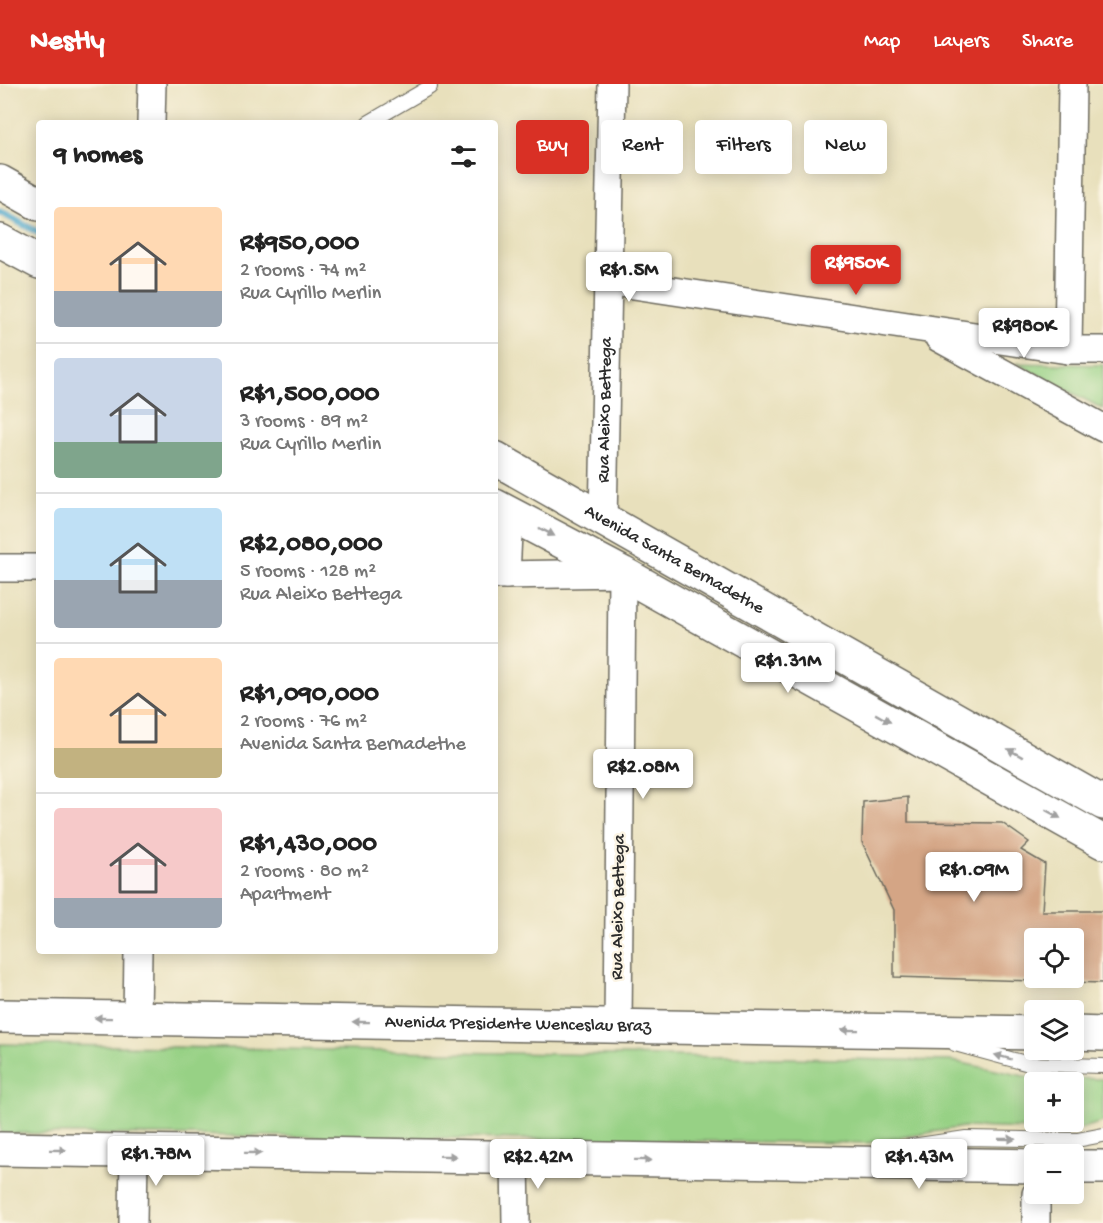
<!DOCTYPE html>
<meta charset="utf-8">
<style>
:root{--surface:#fff;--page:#f2f2f2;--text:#222;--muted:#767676;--line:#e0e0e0;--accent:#d93025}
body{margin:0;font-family:"Gochi Hand",sans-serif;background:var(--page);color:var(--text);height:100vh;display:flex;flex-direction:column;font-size:22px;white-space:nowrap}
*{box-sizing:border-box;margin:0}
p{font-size:20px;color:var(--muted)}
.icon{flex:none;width:33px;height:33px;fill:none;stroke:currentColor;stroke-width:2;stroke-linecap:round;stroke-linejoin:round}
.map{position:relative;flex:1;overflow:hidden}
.sheet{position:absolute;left:36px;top:36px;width:462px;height:834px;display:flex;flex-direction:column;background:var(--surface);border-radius:6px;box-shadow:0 3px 15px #0003}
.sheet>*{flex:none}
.top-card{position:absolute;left:516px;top:36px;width:496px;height:54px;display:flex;gap:12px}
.tools{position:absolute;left:1024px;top:844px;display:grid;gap:12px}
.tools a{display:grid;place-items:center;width:60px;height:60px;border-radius:6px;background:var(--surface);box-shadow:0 3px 15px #0003;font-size:30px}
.price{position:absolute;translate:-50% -51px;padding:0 14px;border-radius:6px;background:#fff;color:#222;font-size:20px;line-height:39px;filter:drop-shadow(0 2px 3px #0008)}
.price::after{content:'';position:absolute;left:50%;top:36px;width:18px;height:14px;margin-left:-9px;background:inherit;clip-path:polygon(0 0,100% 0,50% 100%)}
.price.active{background:var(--accent);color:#fff}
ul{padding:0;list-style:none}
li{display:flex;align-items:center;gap:18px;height:150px;padding:0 18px}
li+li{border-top:2px solid var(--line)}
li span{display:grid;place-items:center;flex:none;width:168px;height:120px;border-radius:6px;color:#555}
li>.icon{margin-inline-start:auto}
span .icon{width:72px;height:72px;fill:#fffc;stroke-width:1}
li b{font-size:26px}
h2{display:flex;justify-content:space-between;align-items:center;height:72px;padding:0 18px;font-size:26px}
.pill{padding:0 21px;border-radius:6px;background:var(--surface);box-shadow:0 3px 15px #0003;font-size:21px;line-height:54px}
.pill.active{background:var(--accent);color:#fff}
header{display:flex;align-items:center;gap:36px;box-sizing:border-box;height:84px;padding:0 30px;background:var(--accent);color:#fff}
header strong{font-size:28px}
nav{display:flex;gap:33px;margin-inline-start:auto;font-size:21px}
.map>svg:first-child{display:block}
.green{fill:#97d185;stroke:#617e58;stroke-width:1.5;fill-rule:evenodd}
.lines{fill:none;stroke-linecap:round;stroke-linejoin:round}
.stream{stroke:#4fa9cd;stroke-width:7}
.building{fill:#d4a585;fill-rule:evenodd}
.lane-casing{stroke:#6d6a5e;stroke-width:16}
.street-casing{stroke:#6d6a5e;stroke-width:30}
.secondary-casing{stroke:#6d6a5e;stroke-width:36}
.lane{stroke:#fff;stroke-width:14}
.street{stroke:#fff;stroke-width:27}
.secondary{stroke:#fff;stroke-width:33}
.oneway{fill:#a0a0a0}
.labels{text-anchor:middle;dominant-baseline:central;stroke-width:5;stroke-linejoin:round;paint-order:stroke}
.street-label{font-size:18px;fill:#2b2b2b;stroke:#fcf5e5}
</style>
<header>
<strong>Nestly</strong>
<nav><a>Map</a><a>Layers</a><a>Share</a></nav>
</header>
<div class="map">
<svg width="1103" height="1139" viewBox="0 0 1103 1139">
<rect width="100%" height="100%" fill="#fcf5e5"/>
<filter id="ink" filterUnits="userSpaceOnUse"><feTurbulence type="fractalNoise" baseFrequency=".0167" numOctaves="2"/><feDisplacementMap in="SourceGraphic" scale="12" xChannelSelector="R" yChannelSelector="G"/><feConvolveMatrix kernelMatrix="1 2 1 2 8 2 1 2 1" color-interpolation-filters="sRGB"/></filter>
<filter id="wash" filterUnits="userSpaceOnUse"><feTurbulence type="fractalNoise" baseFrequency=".008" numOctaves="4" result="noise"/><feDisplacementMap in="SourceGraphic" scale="24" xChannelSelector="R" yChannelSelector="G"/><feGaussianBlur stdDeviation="1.35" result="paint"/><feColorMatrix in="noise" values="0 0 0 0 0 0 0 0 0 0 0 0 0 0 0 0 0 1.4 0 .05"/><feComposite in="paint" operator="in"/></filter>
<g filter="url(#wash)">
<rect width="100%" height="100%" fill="#e8e0bc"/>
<g class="green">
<path d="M1016,279L1103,281V326V325Z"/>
<path d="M0,960L952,977L1029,993L1103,995V1038L1076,1046L963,1043L867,1059L0,1049ZM1035,999H1074V1038H1035Z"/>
</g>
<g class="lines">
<path class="stream" d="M0,128L39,149"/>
</g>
<g id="blocks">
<path class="building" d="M908,713V738L1002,739L1029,758L1021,766L1045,780L1042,827H1103V899L894,893V826L862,758L863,718ZM1035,855H1074V894H1035Z"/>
</g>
</g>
<g filter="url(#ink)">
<use href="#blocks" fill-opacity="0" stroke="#6d6a5e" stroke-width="1.5"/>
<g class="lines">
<g class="lane-casing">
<g id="lane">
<path d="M368,39L430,3"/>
<path d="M955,960L1029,980L1103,982"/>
<path d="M885,1066L966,1054L1077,1056L1103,1051"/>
</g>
</g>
<g class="street-casing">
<g id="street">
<path d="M151,39L152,0"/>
<path d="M607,197L1068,266H1103"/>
<path d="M939,254L1103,344"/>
<path d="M1068,266L1072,0"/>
<path id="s1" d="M603,436L612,0"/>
<path d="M0,484H39"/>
<path d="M495,491L622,489L618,942"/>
<path d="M506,491L509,429"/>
<path d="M137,934L138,867"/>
<path d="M515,1073L516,1139"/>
<path d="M133,1139L134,1067"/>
<path d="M1036,1139V1110"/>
</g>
</g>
<g class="secondary-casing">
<g id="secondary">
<path d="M0,98L39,120"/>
<path d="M0,157L39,178"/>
<path id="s2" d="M495,374L1103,719"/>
<path d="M495,422L622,489L1103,758"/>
<path id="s3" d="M0,932L1035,949"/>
<path d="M1074,949L1103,950"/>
<path d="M0,1065L1035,1082"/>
<path d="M1074,1083H1103"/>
</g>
</g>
<use href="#lane" class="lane"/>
<use href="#street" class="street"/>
<use href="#secondary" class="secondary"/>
</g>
<defs><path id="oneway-solid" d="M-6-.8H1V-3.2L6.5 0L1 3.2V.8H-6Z" transform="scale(1.5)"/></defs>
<g class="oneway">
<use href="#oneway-solid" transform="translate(547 448) rotate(27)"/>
<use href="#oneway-solid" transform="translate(883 634) rotate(29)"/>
<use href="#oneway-solid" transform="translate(1015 669) rotate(-151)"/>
<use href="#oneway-solid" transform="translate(1053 730) rotate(29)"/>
<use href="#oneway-solid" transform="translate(103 934) rotate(-179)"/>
<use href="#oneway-solid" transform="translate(361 938) rotate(-179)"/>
<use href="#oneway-solid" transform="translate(850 946) rotate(-179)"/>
<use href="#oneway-solid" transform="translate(1003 973) rotate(-165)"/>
<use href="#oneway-solid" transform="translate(1007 1055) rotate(1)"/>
<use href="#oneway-solid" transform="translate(58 1066) rotate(1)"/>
<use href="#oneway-solid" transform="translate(253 1069) rotate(1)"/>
<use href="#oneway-solid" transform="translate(448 1072) rotate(1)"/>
<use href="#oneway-solid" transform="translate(643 1076) rotate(1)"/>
</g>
</g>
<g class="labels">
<g class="street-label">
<text stroke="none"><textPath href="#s1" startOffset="110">Rua Aleixo Bettega</textPath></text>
<text stroke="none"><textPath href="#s2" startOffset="206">Avenida Santa Bernadethe</textPath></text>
<text transform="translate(619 823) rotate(-89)">Rua Aleixo Bettega</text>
<text stroke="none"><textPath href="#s3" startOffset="518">Avenida Presidente Wenceslau Braz</textPath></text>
</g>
</g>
</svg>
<div class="tools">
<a><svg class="icon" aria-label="locate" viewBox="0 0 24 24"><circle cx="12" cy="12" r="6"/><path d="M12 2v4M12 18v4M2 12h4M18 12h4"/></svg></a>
<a><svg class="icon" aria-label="layers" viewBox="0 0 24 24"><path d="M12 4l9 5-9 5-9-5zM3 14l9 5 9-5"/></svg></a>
<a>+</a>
<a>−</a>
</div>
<b class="price active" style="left:856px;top:212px">R$950K</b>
<b class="price" style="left:629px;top:219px">R$1.5M</b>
<b class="price" style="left:1024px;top:275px">R$980K</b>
<b class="price" style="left:788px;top:610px">R$1.31M</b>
<b class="price" style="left:643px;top:716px">R$2.08M</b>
<b class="price" style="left:974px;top:819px">R$1.09M</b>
<b class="price" style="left:156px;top:1103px">R$1.78M</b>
<b class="price" style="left:538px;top:1106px">R$2.42M</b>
<b class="price" style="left:919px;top:1106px">R$1.43M</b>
<div class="top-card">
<a class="pill active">Buy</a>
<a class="pill">Rent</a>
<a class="pill">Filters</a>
<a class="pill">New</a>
</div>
<section class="sheet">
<h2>9 homes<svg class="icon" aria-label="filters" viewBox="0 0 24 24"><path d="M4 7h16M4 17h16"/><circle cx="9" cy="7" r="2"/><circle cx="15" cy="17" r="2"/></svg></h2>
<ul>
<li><span style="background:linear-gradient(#ffd9b3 70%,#9aa5b1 0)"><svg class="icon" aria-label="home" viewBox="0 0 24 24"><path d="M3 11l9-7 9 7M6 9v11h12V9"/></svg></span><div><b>R$950,000</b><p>2 rooms · 74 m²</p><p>Rua Cyrillo Merlin</p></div></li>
<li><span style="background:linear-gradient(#c9d6e8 70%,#7fa58c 0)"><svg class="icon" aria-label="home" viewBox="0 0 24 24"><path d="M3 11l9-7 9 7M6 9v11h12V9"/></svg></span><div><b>R$1,500,000</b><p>3 rooms · 89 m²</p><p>Rua Cyrillo Merlin</p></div></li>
<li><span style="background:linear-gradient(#bfe0f5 60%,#9aa5b1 0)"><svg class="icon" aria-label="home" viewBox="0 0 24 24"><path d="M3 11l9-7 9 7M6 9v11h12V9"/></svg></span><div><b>R$2,080,000</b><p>5 rooms · 128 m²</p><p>Rua Aleixo Bettega</p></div></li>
<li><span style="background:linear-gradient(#ffd9b3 75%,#c2b280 0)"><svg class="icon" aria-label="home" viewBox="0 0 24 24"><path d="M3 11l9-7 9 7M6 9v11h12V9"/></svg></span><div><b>R$1,090,000</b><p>2 rooms · 76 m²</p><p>Avenida Santa Bernadethe</p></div></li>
<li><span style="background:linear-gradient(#f6c9c9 75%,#9aa5b1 0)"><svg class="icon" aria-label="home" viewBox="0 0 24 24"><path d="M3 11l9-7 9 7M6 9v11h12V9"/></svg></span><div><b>R$1,430,000</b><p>2 rooms · 80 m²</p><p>Apartment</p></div></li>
</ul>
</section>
</div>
